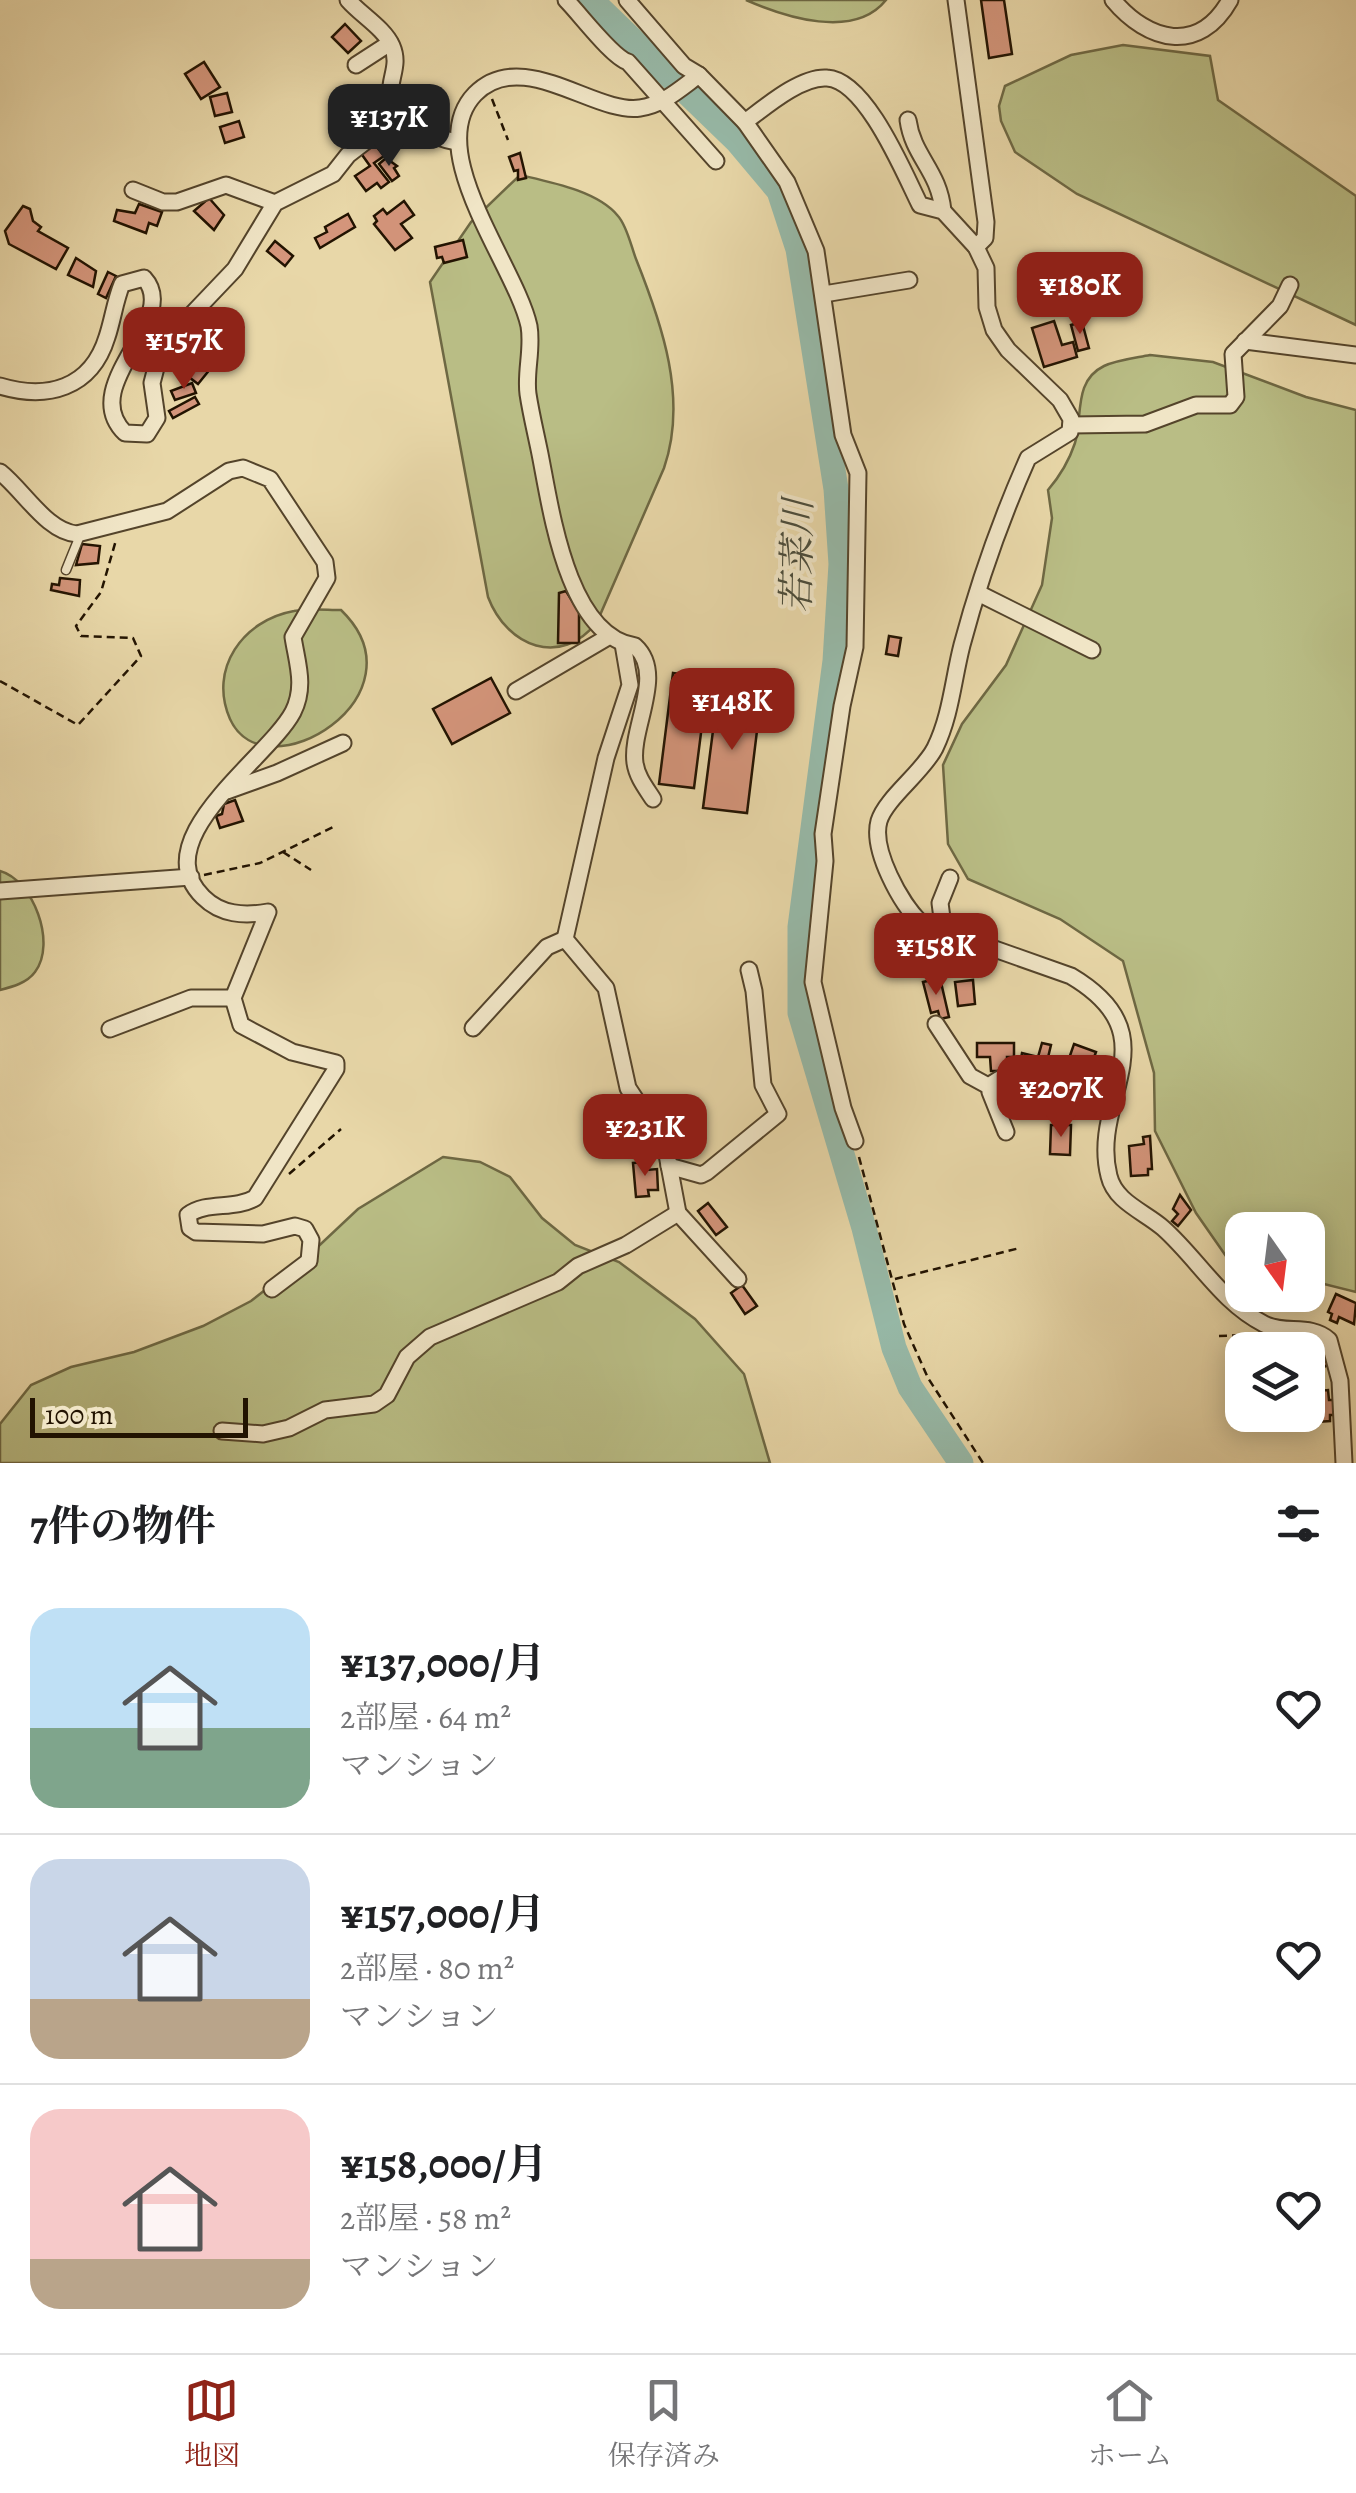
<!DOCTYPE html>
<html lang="ja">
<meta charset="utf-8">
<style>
:root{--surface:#fff;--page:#f6f6f6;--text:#202124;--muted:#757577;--line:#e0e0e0;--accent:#8f2418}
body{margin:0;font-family:Alegreya,"Noto Serif JP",serif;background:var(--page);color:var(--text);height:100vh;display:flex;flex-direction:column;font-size:38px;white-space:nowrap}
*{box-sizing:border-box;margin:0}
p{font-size:32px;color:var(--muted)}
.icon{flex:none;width:55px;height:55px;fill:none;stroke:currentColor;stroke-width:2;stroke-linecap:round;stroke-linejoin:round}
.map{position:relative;height:1463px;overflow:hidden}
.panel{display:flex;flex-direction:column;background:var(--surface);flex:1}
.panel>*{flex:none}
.needle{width:65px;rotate:166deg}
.controls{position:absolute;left:1225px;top:1212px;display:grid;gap:20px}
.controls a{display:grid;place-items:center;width:100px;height:100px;border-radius:20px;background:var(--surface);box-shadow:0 5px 25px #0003;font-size:50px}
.scale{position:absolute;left:30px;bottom:25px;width:218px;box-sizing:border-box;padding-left:10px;border:5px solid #221301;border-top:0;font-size:28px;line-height:35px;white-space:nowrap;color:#221301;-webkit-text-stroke:8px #f0e5c6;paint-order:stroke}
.price{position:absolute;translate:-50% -85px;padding:0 22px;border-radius:20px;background:var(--accent);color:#fff;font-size:32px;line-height:65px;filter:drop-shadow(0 2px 5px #0008)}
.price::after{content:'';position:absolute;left:50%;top:60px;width:30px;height:22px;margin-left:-15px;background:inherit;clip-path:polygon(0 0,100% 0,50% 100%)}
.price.current{background:#222;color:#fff}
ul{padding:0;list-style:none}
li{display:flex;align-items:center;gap:30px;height:250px;padding:0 30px}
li+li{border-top:2px solid var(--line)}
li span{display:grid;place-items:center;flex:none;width:280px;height:200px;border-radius:30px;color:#555}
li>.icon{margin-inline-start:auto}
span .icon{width:120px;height:120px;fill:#fffc;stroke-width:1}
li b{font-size:42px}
h2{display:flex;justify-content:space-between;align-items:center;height:120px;padding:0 30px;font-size:42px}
.dock{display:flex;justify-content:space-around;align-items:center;height:140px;border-top:2px solid var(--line);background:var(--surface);font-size:28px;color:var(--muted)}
.dock a{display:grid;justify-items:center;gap:5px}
.dock .current{color:var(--accent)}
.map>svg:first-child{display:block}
.green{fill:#b9bd85;stroke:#6e6843;stroke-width:2.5}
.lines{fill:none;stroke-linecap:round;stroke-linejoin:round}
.river{stroke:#97baa9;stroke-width:25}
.building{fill:#d4957b;stroke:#221301;stroke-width:2.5}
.lane-casing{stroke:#54442b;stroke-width:11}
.street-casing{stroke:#54442b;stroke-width:19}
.path{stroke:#221301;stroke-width:2.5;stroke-dasharray:8 5;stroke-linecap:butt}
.lane{stroke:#f0e5c6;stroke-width:8}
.street{stroke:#f0e5c6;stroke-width:15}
.labels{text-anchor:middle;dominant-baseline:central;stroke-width:8;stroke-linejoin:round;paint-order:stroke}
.water-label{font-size:38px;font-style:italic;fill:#4b4d3c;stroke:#f0e5c6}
</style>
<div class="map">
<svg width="1356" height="1463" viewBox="0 0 1356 1463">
<rect width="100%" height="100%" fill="#e8d7a8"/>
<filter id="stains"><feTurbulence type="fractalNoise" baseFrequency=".002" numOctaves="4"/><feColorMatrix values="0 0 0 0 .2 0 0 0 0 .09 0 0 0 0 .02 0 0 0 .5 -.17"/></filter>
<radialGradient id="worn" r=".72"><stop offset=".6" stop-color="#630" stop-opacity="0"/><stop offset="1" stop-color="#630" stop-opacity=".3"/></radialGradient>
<g class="green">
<path d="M746,0H886C854,40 785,17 746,0Z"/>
<path d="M1123,45L1210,56L1218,100L1356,196V325L1077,194L1015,152L1001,121L999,106L1005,86L1071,55Z"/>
<path d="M520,175C550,182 598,191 618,216C627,226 631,246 636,259C662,324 688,399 664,468L597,622C561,668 507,647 488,597L430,282L471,222Z"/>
<path d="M1150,355L1213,362L1306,397L1356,410V1292L1308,1280V1230H1242V1265L1228,1259L1196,1213L1155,1131L1154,1073L1123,961L1060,919L968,879L948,844L943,765L962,724L1006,665L1042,585L1052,518L1048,490C1060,476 1069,461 1075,443C1083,417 1073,381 1104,366C1117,360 1135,358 1150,355Z"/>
<path d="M341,610C429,695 265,796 230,719C208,669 243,620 294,611C309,608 326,610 341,610Z"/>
<path d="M0,871C33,880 57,943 35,972C27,983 12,987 0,990Z"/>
<path d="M443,1157L480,1162L510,1177L542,1218L575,1245L619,1262L695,1319L744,1374L770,1463H0V1424L31,1385L71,1367L134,1352L203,1326L251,1301L307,1257L358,1209Z"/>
</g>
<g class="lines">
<path class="river" d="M591,0L737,141L779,191L798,249L836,489L841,564L835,661L800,927V1013L864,1228L894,1348L910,1387L961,1463"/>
</g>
<g class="building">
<path d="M981,0H1004L1012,54L989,58Z"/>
<path d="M345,24L361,41L348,53L332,37Z"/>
<path d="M204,62L220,87L201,99L185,74Z"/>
<path d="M227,93L232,112L215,116L210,97Z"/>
<path d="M239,121L244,137L225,143L220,127Z"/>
<path d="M373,142L384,156L374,163L389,182L381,188L377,183L366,191L355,176L370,166L360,152Z"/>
<path d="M520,153L526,178L518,180V170L514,171L509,157Z"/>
<path d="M386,158L397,166L394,168L399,176L392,181L379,164Z"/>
<path d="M209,198L224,215L214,230L194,211Z"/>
<path d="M404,201L414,215L401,224L412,238L395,250L374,224L377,221L374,216L383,209L387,214Z"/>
<path d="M139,204L162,212L157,226L149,223L146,233L114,221L117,210L135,213Z"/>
<path d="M23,206L30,209L33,221L41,227L38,231L68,248L56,269L9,244L5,231Z"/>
<path d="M348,214L355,227L320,248L315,238L327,232L325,227Z"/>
<path d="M463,240L467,257L444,263L442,257L437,258L435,247Z"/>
<path d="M275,241L293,256L285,266L267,251Z"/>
<path d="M76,258L96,271L93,287L68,275Z"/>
<path d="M108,272L116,276L106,298L98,294Z"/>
<path d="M236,319L243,327L225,342L218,333Z"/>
<path d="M1054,321L1062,345L1073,342L1077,357L1044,367L1032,328Z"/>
<path d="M1082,322L1089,348L1078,351L1071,325Z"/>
<path d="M199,358L211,368L198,384L185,374Z"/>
<path d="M192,383L196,393L175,400L171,391Z"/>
<path d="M195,397L199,404L173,418L169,411Z"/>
<path d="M82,544L100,546L98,563L76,565Z"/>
<path d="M60,578L80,580L79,596L51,590L52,584L59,585Z"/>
<path d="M566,591L579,612V643H558L559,593Z"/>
<path d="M889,636L901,638L898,656L886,654Z"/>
<path d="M673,673L708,678L694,788L659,784Z"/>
<path d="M491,678L510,713L452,744L433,709Z"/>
<path d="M718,692L761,698L747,813L703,808Z"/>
<path d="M235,800L243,821L220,828L216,816L222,814L224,804Z"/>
<path d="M918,931L926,947L932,945L936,962L918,964L905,937Z"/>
<path d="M940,978L949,1017L940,1019L938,1011L931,1013L923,982Z"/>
<path d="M973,980L975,1004L958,1006L955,982Z"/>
<path d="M977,1043H1014V1057H1007V1071H991L990,1057H977Z"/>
<path d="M1042,1043L1051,1045L1045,1070L1020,1064L1022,1053L1038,1057Z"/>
<path d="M1074,1044L1096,1052L1087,1077L1065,1070Z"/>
<path d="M1051,1125H1071L1070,1155L1050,1154Z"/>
<path d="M1150,1136L1152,1169H1148V1175L1131,1176L1129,1146L1144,1144L1143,1137Z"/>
<path d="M646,1162L647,1170L657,1169L658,1190H648L649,1196L636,1197L633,1163Z"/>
<path d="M1180,1195L1191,1210L1178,1226L1172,1221L1178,1214L1173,1209Z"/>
<path d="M708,1203L727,1227L716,1235L698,1211Z"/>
<path d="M742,1285L757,1306L745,1314L731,1293Z"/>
<path d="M1336,1294L1356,1303L1354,1324L1339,1317L1337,1323L1330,1320L1332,1314L1328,1312Z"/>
<path d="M1317,1339L1328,1365L1308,1374L1306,1343Z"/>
<path d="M1316,1385L1317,1391L1328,1390L1329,1400H1334V1415H1330V1421L1317,1422L1315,1396L1308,1397V1386Z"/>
</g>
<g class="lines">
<g class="lane-casing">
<path id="lane" d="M66,570L81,533"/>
</g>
<g class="street-casing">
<g id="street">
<path d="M348,0C361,15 384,28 392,46C401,67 387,80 391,101C395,123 437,138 456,142"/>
<path d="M566,0C580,14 612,57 628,62L716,161"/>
<path d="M627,0L684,66L699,75"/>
<path d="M956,0L986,222L985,238L976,247"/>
<path d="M1113,0C1148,42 1199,55 1230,0"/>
<path d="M356,65L390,43"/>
<path d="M908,120C913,157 939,170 943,211"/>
<path d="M745,122L787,182L816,251L843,435L858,473L855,647L842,706L823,834L825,861L813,982L843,1108L855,1141"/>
<path d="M133,190L163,202H177L226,185L275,203"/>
<path d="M824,294L909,280"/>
<path d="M1245,341L1356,355"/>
<path d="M0,386C47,400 91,389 107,337C113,319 115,301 122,284L144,278C182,319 76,385 125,433L147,434L157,418L152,383L159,356L175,332L235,269L275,203L333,174L348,155L400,115"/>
<path d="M1071,425L1145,424L1196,405H1230L1236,397L1233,354L1280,306L1290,285"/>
<path d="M0,472C24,491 47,532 77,534L167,511L229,471L243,468L270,479L325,562L327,578L293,637C297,663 306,686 293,712C268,759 144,839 203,897C221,915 244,916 268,912L233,998L241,1025L292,1052L336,1063V1069L255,1198C234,1210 206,1201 188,1215L190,1228L196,1232L263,1234L295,1226L305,1229L311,1240L309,1261L272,1289"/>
<path d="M978,593L1092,650"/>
<path d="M623,644L630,685L606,758L565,939L606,988L628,1088L665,1144L678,1213L738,1279"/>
<path d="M516,691L608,637"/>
<path d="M227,791L277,773L343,743"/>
<path d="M653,799C646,788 637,777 635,763C630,728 666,674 635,646C567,635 551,509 540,454C536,434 531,414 528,394C525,372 533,349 529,326C516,266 421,150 475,94C522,46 595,115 640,108C663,105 681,88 699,75L745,122C765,107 801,76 827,78C866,80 904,173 920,205L943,211L976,247L986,268L987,307L994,330L1008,350L1060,400L1071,419L1070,432L1028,458C1001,519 979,581 962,645C953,680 951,715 935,748C923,772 886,798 879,821C871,850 901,904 921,923L1071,976C1174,1037 1089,1098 1109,1176C1115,1202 1145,1212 1163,1228C1198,1259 1221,1302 1264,1324C1285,1335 1310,1323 1329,1340L1340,1381L1344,1463"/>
<path d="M0,891L191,877"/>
<path d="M944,933L940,903L950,878"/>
<path d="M936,1024L970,1076L992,1088"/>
<path d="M473,1028L547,947L565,939"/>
<path d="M110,1029L191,998H233"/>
<path d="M605,1124L664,1142"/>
<path d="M1006,1132L990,1092L993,1083C1028,1058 1079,1086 1116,1098"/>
<path d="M669,1166L701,1175L707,1172L778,1114L763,1085L754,991L749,970"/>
<path d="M222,1431L263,1434L289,1428L325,1410L374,1404L387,1395L407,1357L430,1337L558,1282L578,1266L626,1245L678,1213"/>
</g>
</g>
<g class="path">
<path d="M492,99L508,140"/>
<path d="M0,681L78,725L141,656L133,638L81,636L76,626L101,592L116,540"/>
<path d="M283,852L311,870"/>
<path d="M204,875L260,863L333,827"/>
<path d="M859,1157L904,1324L928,1378L983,1463"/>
<path d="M289,1174L341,1129"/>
<path d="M895,1279L1020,1248"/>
<path d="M1219,1336L1252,1335"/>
</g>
<use href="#lane" class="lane"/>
<use href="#street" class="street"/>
</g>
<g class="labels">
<g class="water-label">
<text transform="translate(797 556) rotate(-89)">若菜川</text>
</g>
</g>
<rect width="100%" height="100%" filter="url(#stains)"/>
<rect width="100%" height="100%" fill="url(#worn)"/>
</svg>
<div class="controls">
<a><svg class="needle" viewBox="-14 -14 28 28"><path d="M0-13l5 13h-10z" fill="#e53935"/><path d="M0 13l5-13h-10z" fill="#757577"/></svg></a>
<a><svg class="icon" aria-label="layers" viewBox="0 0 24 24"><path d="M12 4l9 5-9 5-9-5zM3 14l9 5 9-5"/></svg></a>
</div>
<div class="scale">100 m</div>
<b class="price current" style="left:389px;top:169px">¥137K</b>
<b class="price" style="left:1080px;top:337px">¥180K</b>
<b class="price" style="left:184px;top:392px">¥157K</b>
<b class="price" style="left:732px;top:753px">¥148K</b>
<b class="price" style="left:936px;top:998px">¥158K</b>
<b class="price" style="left:1061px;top:1140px">¥207K</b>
<b class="price" style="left:645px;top:1179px">¥231K</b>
</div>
<section class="panel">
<h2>7件の物件<svg class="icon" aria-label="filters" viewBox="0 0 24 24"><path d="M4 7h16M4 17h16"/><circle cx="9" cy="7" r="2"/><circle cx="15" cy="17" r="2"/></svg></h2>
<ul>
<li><span style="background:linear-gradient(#bfe0f5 60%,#7fa58c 0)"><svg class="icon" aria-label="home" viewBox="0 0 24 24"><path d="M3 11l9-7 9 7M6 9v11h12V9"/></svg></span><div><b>¥137,000/月</b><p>2部屋 · 64 m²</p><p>マンション</p></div><svg class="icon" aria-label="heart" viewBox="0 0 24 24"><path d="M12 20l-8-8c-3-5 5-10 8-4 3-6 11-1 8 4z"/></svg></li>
<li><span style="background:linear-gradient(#c9d6e8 70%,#b9a48a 0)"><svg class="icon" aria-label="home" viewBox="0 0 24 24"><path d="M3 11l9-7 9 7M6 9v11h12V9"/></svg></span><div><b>¥157,000/月</b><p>2部屋 · 80 m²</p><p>マンション</p></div><svg class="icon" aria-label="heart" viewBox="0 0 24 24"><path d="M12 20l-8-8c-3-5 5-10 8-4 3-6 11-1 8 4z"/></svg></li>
<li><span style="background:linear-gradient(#f6c9c9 75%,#b9a48a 0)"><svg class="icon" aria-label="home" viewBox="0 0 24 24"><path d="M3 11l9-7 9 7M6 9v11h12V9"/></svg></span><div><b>¥158,000/月</b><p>2部屋 · 58 m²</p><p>マンション</p></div><svg class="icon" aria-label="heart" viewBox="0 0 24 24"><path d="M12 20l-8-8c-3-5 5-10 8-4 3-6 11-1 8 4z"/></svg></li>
</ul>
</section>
<nav class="dock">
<a class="current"><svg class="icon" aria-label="map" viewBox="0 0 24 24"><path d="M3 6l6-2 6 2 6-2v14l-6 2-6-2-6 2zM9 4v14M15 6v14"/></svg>地図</a>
<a><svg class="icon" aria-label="saved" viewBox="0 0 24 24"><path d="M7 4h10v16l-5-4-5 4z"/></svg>保存済み</a>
<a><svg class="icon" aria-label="home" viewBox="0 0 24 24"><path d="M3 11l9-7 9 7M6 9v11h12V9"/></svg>ホーム</a>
</nav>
